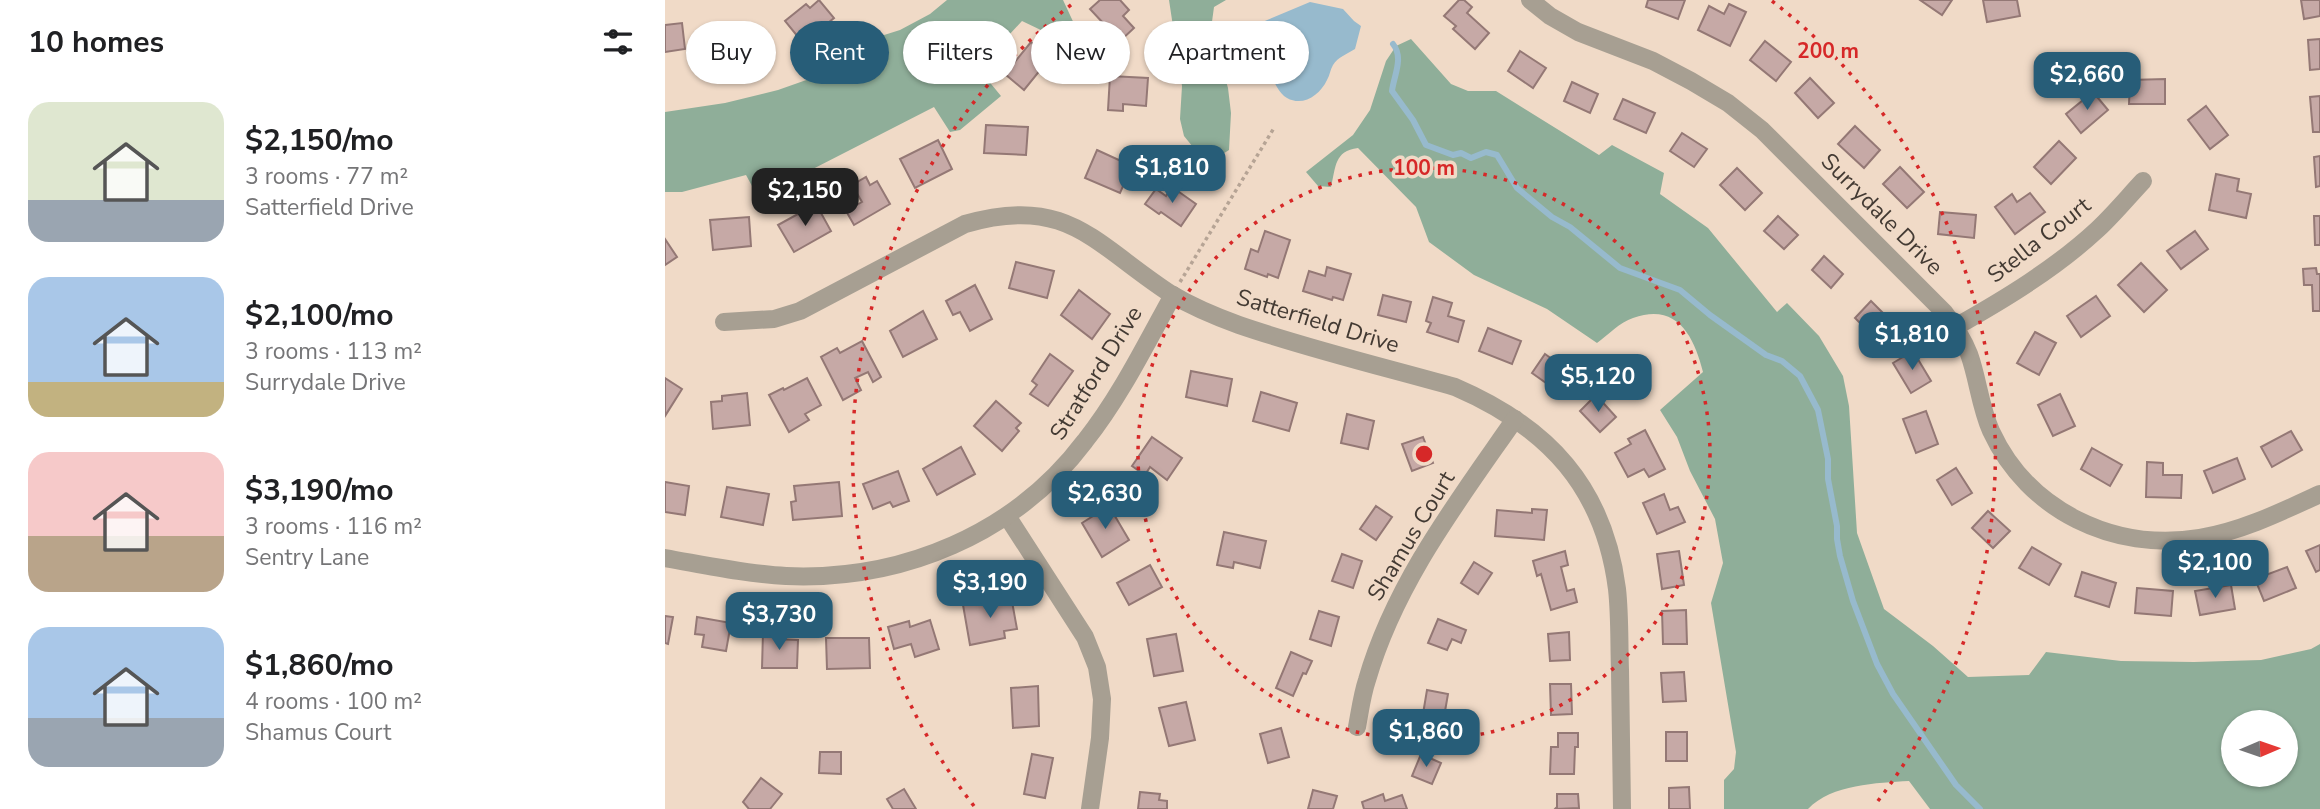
<!DOCTYPE html>
<meta charset="utf-8">
<style>
:root{--surface:#fff;--page:#f6f6f6;--text:#202124;--muted:#757577;--accent:#275d78}
body{margin:0;font-family:"Nunito Sans",sans-serif;background:var(--page);color:var(--text);height:100vh;display:flex;flex-direction:column;font-size:26px;white-space:nowrap}
*{box-sizing:border-box;margin:0}
p{font-size:23px;color:var(--muted)}
.icon{flex:none;width:38px;height:38px;fill:none;stroke:currentColor;stroke-width:2;stroke-linecap:round;stroke-linejoin:round}
.map{position:relative;flex:1;overflow:hidden}
.sheet{display:flex;flex-direction:column;background:var(--surface);width:665px}
.sheet>*{flex:none}
.hud{position:absolute;left:21px;top:21px;width:665px;height:63px;display:flex;gap:14px}
.needle{width:46px;rotate:88deg}
.tools{position:absolute;left:1556px;top:710px;display:grid;gap:14px}
.tools a{display:grid;place-items:center;width:77px;height:77px;border-radius:50%;background:var(--surface);box-shadow:0 2px 5px #0004;font-size:35px}
.price{position:absolute;translate:-50% -60px;padding:0 16px;border-radius:14px;background:var(--accent);color:#fff;font-size:23px;line-height:46px;filter:drop-shadow(0 2px 4px #0008)}
.price::after{content:'';position:absolute;left:50%;top:42px;width:21px;height:16px;margin-left:-10px;background:inherit;clip-path:polygon(0 0,100% 0,50% 100%)}
.price.current{background:#222;color:#fff}
ul{padding:0;list-style:none}
li{display:flex;align-items:center;gap:21px;height:175px;padding:0 28px}
li span{display:grid;place-items:center;flex:none;width:196px;height:140px;border-radius:21px;color:#555}
li>.icon{margin-inline-start:auto}
span .icon{width:84px;height:84px;fill:#fffc;stroke-width:1}
li b{font-size:30px}
h2{display:flex;justify-content:space-between;align-items:center;height:84px;padding:0 28px;font-size:30px}
.chip{padding:0 24px;border-radius:32px;background:var(--surface);box-shadow:0 2px 5px #0004;font-size:24px;line-height:63px}
.chip.current{background:var(--accent);color:#fff}
main{display:flex;flex:1;min-height:0}
.map>svg:first-child{display:block}
.forest{fill:#8fae99;fill-rule:evenodd}
.water{fill:#97bacd}
.lines{fill:none;stroke-linecap:round;stroke-linejoin:round}
.stream{stroke:#97bacd;stroke-width:6}
.building{fill:#c6a9a6;stroke:#947875;stroke-width:2}
.path{stroke:#b6a495;stroke-width:3.5;stroke-dasharray:3.5 3.5;stroke-linecap:butt}
.minor{stroke:#a79f92;stroke-width:18}
.ring{fill:none;stroke:#d62828;stroke-width:3.5;stroke-dasharray:3.5 7}
.labels{text-anchor:middle;dominant-baseline:central;stroke-width:7;stroke-linejoin:round;paint-order:stroke}
.street-label{font-size:23px;fill:#433a33;stroke:#f0dac7}
.centre{fill:#d62828;stroke:#f0dac7;stroke-width:3.5}
.ring-label{font-size:21px;text-anchor:middle;font-weight:bold;fill:#d62828;stroke:#f0dac7;stroke-width:7;stroke-linejoin:round;paint-order:stroke}
</style>
<main>
<section class="sheet">
<h2>10 homes<svg class="icon" aria-label="filters" viewBox="0 0 24 24"><path d="M4 7h16M4 17h16"/><circle cx="9" cy="7" r="2"/><circle cx="15" cy="17" r="2"/></svg></h2>
<ul>
<li><span style="background:linear-gradient(#dfe7d0 70%,#9aa5b1 0)"><svg class="icon" aria-label="home" viewBox="0 0 24 24"><path d="M3 11l9-7 9 7M6 9v11h12V9"/></svg></span><div><b>$2,150/mo</b><p>3 rooms · 77 m²</p><p>Satterfield Drive</p></div></li>
<li><span style="background:linear-gradient(#a9c7e8 75%,#c2b280 0)"><svg class="icon" aria-label="home" viewBox="0 0 24 24"><path d="M3 11l9-7 9 7M6 9v11h12V9"/></svg></span><div><b>$2,100/mo</b><p>3 rooms · 113 m²</p><p>Surrydale Drive</p></div></li>
<li><span style="background:linear-gradient(#f6c9c9 60%,#b9a48a 0)"><svg class="icon" aria-label="home" viewBox="0 0 24 24"><path d="M3 11l9-7 9 7M6 9v11h12V9"/></svg></span><div><b>$3,190/mo</b><p>3 rooms · 116 m²</p><p>Sentry Lane</p></div></li>
<li><span style="background:linear-gradient(#a9c7e8 65%,#9aa5b1 0)"><svg class="icon" aria-label="home" viewBox="0 0 24 24"><path d="M3 11l9-7 9 7M6 9v11h12V9"/></svg></span><div><b>$1,860/mo</b><p>4 rooms · 100 m²</p><p>Shamus Court</p></div></li>
</ul>
</section>
<div class="map">
<svg width="1655" height="809" viewBox="0 0 1655 809">
<rect width="100%" height="100%" fill="#f0dac7"/>
<g class="forest">
<path d="M282,0H398L412,30L386,25L380,32L357,21L330,50L322,79L336,96L295,130L285,132L269,107L93,197L81,175L17,192H0V112L60,103L113,90L164,72L200,41L235,30L265,14Z"/>
<path d="M504,0H561L549,7L546,29L563,88L566,113L564,150L550,159L532,152L519,136L515,119L517,86Z"/>
<path d="M746,39L786,84L803,91H831L934,155L947,145L999,173L995,194L1043,228L1112,312L1122,303L1154,336L1178,376L1184,406L1192,533L1219,609L1268,646L1303,677L1364,675L1381,652L1456,661L1529,662L1596,660L1646,649L1655,644V809H1265L1244,781C1212,783 1167,784 1143,809H1059V780L1069,769L1071,752L1046,603L1058,563L1050,519L1025,471L1012,437L995,410L1038,372C1029,336 1012,302 968,318C955,322 943,335 932,343L882,309L809,275L764,242L751,207L693,148C669,151 671,167 666,187L653,186L641,172L688,135L705,110L721,61L731,46ZM1568,723H1620V775H1568Z"/>
</g>
<path class="water" d="M645,2L678,9L689,21L696,26L690,49C682,54 673,57 668,65C665,70 665,75 662,80C655,95 638,107 622,98C613,93 608,79 604,71C598,56 589,39 595,23Z"/>
<g class="lines">
<path class="stream" d="M728,44C739,58 729,75 727,91L748,120L761,145L788,155L796,153L806,158L821,152L832,155L852,188L887,217L905,227L955,268L1015,290L1045,315L1101,355L1117,361L1135,376L1153,410L1163,459V479L1172,526V539L1175,556L1188,601L1212,664L1228,694L1291,785L1315,809"/>
</g>
<g class="building">
<path d="M154,0L169,18L138,43L120,21L141,4L145,8Z"/>
<path d="M435,0H455L464,10L458,16L469,28L455,41L425,9Z"/>
<path d="M794,0H799L807,7L802,13L824,33L810,49L788,29L791,26L779,16Z"/>
<path d="M983,0H1020L1013,19L981,7Z"/>
<path d="M1255,0H1287L1277,15Z"/>
<path d="M1318,0H1352L1355,16L1322,22Z"/>
<path d="M1636,0H1655V16L1639,19Z"/>
<path d="M1064,4L1081,12L1065,46L1033,30L1044,6L1059,14Z"/>
<path d="M17,23L20,49L0,52V25Z"/>
<path d="M101,37L104,63L51,70L48,47L66,45V42Z"/>
<path d="M1655,39V69L1645,70L1643,40Z"/>
<path d="M1100,41L1126,62L1111,81L1085,60Z"/>
<path d="M366,42L385,58L359,90L340,74Z"/>
<path d="M855,51L881,68L868,88L843,71Z"/>
<path d="M445,76L483,78L481,106L458,104V111L443,110Z"/>
<path d="M1145,78L1169,103L1153,118L1130,93Z"/>
<path d="M1500,79V104H1464L1465,80Z"/>
<path d="M907,82L933,94L925,113L899,101Z"/>
<path d="M1428,92L1443,110L1416,133L1401,114Z"/>
<path d="M1655,96V132H1648L1645,97Z"/>
<path d="M958,99L990,113L981,133L949,119Z"/>
<path d="M1541,106L1563,135L1545,149L1523,120Z"/>
<path d="M321,125L363,127L361,155L319,153Z"/>
<path d="M1190,126L1215,150L1199,168L1173,144Z"/>
<path d="M1017,133L1042,149L1029,167L1005,151Z"/>
<path d="M273,140L287,169L250,188L235,159Z"/>
<path d="M1394,141L1411,158L1386,184L1369,167Z"/>
<path d="M432,150L467,166L455,193L420,178Z"/>
<path d="M1655,156V186L1651,187L1649,157Z"/>
<path d="M1235,167L1259,192L1242,208L1218,184Z"/>
<path d="M1072,168L1097,193L1080,210L1055,185Z"/>
<path d="M1551,174L1574,179L1572,191L1586,194L1581,218L1544,210Z"/>
<path d="M201,177L205,185L212,181L225,204L189,225L181,211L197,202L187,185Z"/>
<path d="M507,187L531,204L516,226L496,212L494,214L480,204L491,189L501,196Z"/>
<path d="M1365,193L1380,212L1350,234L1330,207L1347,194L1352,202Z"/>
<path d="M151,204L166,231L129,252L113,225Z"/>
<path d="M1275,212L1311,215L1309,238L1273,234Z"/>
<path d="M1113,216L1133,235L1119,249L1099,231Z"/>
<path d="M1649,216H1655V245H1650Z"/>
<path d="M84,217L86,246L48,250L45,220Z"/>
<path d="M600,231L625,240L613,278L603,274L602,277L580,269L586,249L593,252Z"/>
<path d="M1530,231L1543,249L1516,269L1502,251Z"/>
<path d="M0,239L12,257L0,265Z"/>
<path d="M1159,256L1178,274L1166,288L1147,270Z"/>
<path d="M351,262L389,271L382,298L344,288Z"/>
<path d="M1476,263L1502,290L1479,312L1453,285Z"/>
<path d="M662,267L686,274L678,300L668,297L667,300L638,291L644,271L660,276Z"/>
<path d="M1651,268L1652,274H1655V311H1648L1647,285H1639L1638,269Z"/>
<path d="M310,285L327,319L305,331L295,312L288,315L281,301Z"/>
<path d="M414,290L445,314L427,339L396,315Z"/>
<path d="M718,295L746,302L741,322L713,315Z"/>
<path d="M1431,296L1445,316L1416,337L1402,316Z"/>
<path d="M768,297L787,303L783,316L799,321L793,342L762,332L766,323L761,321Z"/>
<path d="M1206,301L1227,322L1211,339L1190,318Z"/>
<path d="M258,311L272,339L238,357L225,331Z"/>
<path d="M823,328L856,341L847,364L814,351Z"/>
<path d="M1370,332L1391,343L1374,375L1352,363Z"/>
<path d="M197,341L216,377L208,382L203,372L190,378L196,390L178,400L156,357L172,348L175,353Z"/>
<path d="M1248,351L1266,381L1246,393L1228,363Z"/>
<path d="M385,354L408,371L383,406L365,394L372,385L367,381Z"/>
<path d="M880,354L909,375L895,393L867,373Z"/>
<path d="M526,371L567,379L562,406L521,397Z"/>
<path d="M0,378L17,389L0,416Z"/>
<path d="M142,378L156,405L140,414L144,420L124,432L104,395L118,388L119,390Z"/>
<path d="M596,392L632,403L624,431L588,421Z"/>
<path d="M82,393L85,425L48,429L46,402L57,401V396Z"/>
<path d="M1395,394L1410,426L1388,436L1373,405Z"/>
<path d="M931,395L951,417L935,432L915,411Z"/>
<path d="M331,401L356,423L351,428L354,431L337,451L309,426Z"/>
<path d="M1261,411L1273,444L1251,453L1238,419Z"/>
<path d="M682,414L709,421L703,449L676,443Z"/>
<path d="M980,430L1000,469L984,477L979,469L963,477L950,453L966,444L963,439Z"/>
<path d="M1626,431L1637,450L1607,467L1596,447Z"/>
<path d="M487,437L517,458L502,480L485,467L480,475L467,466Z"/>
<path d="M758,437L768,463L747,471L737,444Z"/>
<path d="M296,447L310,474L272,495L258,469Z"/>
<path d="M1427,448L1457,465L1445,486L1416,469Z"/>
<path d="M1572,458L1580,479L1548,493L1539,471Z"/>
<path d="M1482,462L1498,463V475H1517L1516,498L1481,497Z"/>
<path d="M1291,468L1307,493L1287,505L1272,480Z"/>
<path d="M233,471L244,501L228,507L225,502L208,509L198,484Z"/>
<path d="M0,482L24,486L20,515L0,512Z"/>
<path d="M174,482L177,516L128,520L126,502L131,501L129,486Z"/>
<path d="M62,487L104,494L98,525L56,517Z"/>
<path d="M999,494L1005,510L1013,507L1020,522L992,534L978,503Z"/>
<path d="M444,506L464,540L437,557L417,523Z"/>
<path d="M711,506L727,517L711,540L695,529Z"/>
<path d="M867,509L882,510L879,540L830,536L832,510L867,513Z"/>
<path d="M1323,511L1345,531L1328,548L1307,528Z"/>
<path d="M559,532L601,541L595,568L569,562L568,568L552,565Z"/>
<path d="M1655,545V570L1651,572L1641,551Z"/>
<path d="M1367,547L1396,564L1384,585L1354,568Z"/>
<path d="M900,551L903,565L896,567L902,591L909,589L912,602L886,610L876,574L872,576L868,561Z"/>
<path d="M1014,551L1019,585L997,589L992,554Z"/>
<path d="M677,554L697,561L688,588L667,581Z"/>
<path d="M809,562L827,573L813,594L796,583Z"/>
<path d="M485,565L497,587L464,605L452,583Z"/>
<path d="M1622,567L1631,588L1599,601L1590,579Z"/>
<path d="M1417,572L1451,583L1444,607L1410,596Z"/>
<path d="M1566,585L1570,609L1535,615L1530,591Z"/>
<path d="M1472,588L1508,591L1506,616L1470,613Z"/>
<path d="M346,596L352,629L339,631L340,638L305,645L298,605Z"/>
<path d="M1021,610L1022,644H998L997,611Z"/>
<path d="M654,611L674,617L666,646L645,639Z"/>
<path d="M0,616L8,617L3,644L0,643Z"/>
<path d="M32,617L66,623L61,651L37,647L39,635L30,634Z"/>
<path d="M773,619L801,630L796,643L787,639L782,650L763,643Z"/>
<path d="M265,620L274,649L250,657L246,644L229,649L223,627L244,621L245,627Z"/>
<path d="M98,632H109V639L133,640L132,668H97Z"/>
<path d="M904,632L905,660L885,661L883,634Z"/>
<path d="M511,634L518,671L489,676L482,639Z"/>
<path d="M161,638H204L205,668L162,669Z"/>
<path d="M626,652L647,661L641,674L638,673L628,696L611,688Z"/>
<path d="M1019,672L1021,701L998,702L996,673Z"/>
<path d="M885,684H906L907,714L886,715Z"/>
<path d="M373,686L374,726L348,728L346,688Z"/>
<path d="M762,690L783,694L779,717L758,714Z"/>
<path d="M521,702L530,740L504,746L494,708Z"/>
<path d="M616,728L624,757L603,763L595,734Z"/>
<rect x="1001" y="732" width="21" height="29"/>
<path d="M893,733H913V747H910L909,774H885L886,747H893Z"/>
<path d="M155,752H176V774L154,773Z"/>
<path d="M367,754L388,758L380,798L359,794Z"/>
<path d="M756,754L776,763L767,784L747,776Z"/>
<path d="M96,778L117,794L105,809H84L78,802Z"/>
<path d="M1024,787L1025,809H1004V788Z"/>
<path d="M239,789L251,809H228L222,799Z"/>
<path d="M648,790L672,796L668,809H643Z"/>
<path d="M475,792L495,794L494,800L502,801V809H473Z"/>
<path d="M718,794L720,801L737,795L742,809H699L697,802Z"/>
<path d="M892,794H913L914,808L890,809L892,807Z"/>
</g>
<g class="lines">
<path class="path" d="M515,282L609,128"/>
<g class="minor">
<path d="M865,0L885,16L913,32L988,61L1026,81L1063,103L1097,130L1279,312C1289,325 1298,339 1304,354C1313,379 1315,406 1326,431C1363,511 1449,552 1535,538C1577,531 1616,512 1655,494"/>
<path d="M59,322L109,319L135,311L300,224C403,194 429,244 506,294C526,306 552,317 574,325C644,349 719,367 790,387C883,427 939,487 952,589C955,616 954,643 955,670C956,716 956,763 957,809"/>
<path d="M1290,327C1340,299 1391,268 1433,229C1449,214 1463,197 1478,181"/>
<path d="M342,516L420,637L432,667L437,699L435,738L425,809"/>
<path d="M0,558C40,565 81,574 121,576C237,581 350,534 420,441C455,397 481,344 508,295"/>
<path d="M692,727C695,711 697,695 702,680C730,583 793,501 850,419"/>
</g>
</g>
<g class="ring">
<circle cx="759" cy="454" r="286"/>
<path d="M309 806A571 571 0 0 1 411 1M1107 1A571 571 0 0 1 1209 806"/>
</g>
<g class="labels">
<g class="street-label">
<text transform="translate(1217 214) rotate(45)">Surrydale Drive</text>
<text transform="translate(1374 240) rotate(-38)">Stella Court</text>
<text transform="translate(653 321) rotate(17)">Satterfield Drive</text>
<text transform="translate(431 373) rotate(-58)">Stratford Drive</text>
<text transform="translate(746 536) rotate(-59)">Shamus Court</text>
</g>
</g>
<circle cx="759" cy="454" r="10" class="centre"/>
<g class="ring-label">
<text x="1163" y="58">200 m</text>
<text x="759" y="175">100 m</text>
</g>
</svg>
<div class="tools">
<a><svg class="needle" viewBox="-14 -14 28 28"><path d="M0-13l5 13h-10z" fill="#e53935"/><path d="M0 13l5-13h-10z" fill="#757577"/></svg></a>
</div>
<b class="price" style="left:1422px;top:112px">$2,660</b>
<b class="price" style="left:507px;top:205px">$1,810</b>
<b class="price current" style="left:140px;top:228px">$2,150</b>
<b class="price" style="left:1247px;top:372px">$1,810</b>
<b class="price" style="left:933px;top:414px">$5,120</b>
<b class="price" style="left:440px;top:531px">$2,630</b>
<b class="price" style="left:1550px;top:600px">$2,100</b>
<b class="price" style="left:325px;top:620px">$3,190</b>
<b class="price" style="left:114px;top:652px">$3,730</b>
<b class="price" style="left:761px;top:769px">$1,860</b>
<div class="hud">
<a class="chip">Buy</a>
<a class="chip current">Rent</a>
<a class="chip">Filters</a>
<a class="chip">New</a>
<a class="chip">Apartment</a>
</div>
</div>
</main>
